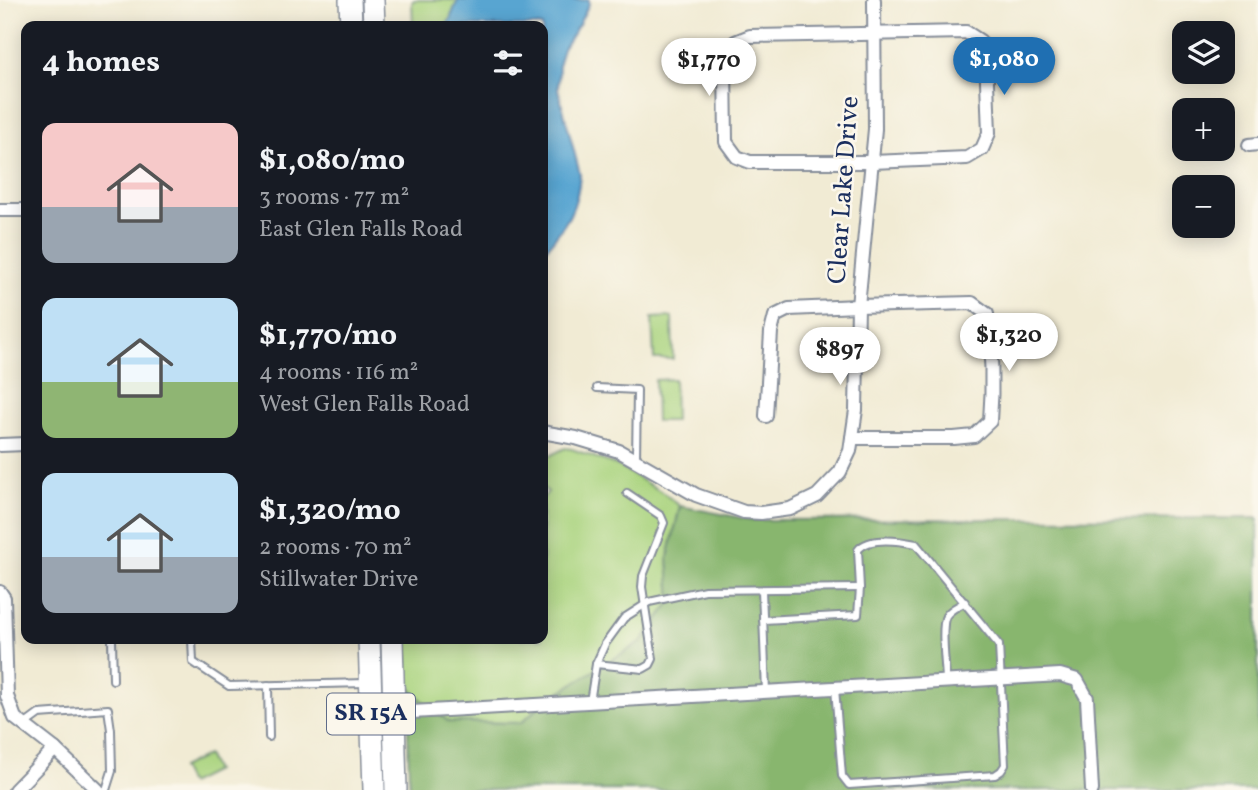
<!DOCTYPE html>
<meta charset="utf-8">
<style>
:root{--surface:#171b24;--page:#242831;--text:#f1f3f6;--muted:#9ea1a6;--accent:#1f6fb2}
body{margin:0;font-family:Vollkorn,serif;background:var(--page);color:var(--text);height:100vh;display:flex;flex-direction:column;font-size:26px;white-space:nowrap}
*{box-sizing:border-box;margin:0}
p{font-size:23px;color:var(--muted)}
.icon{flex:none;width:38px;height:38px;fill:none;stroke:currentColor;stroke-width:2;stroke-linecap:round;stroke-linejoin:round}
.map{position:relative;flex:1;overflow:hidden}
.side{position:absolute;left:21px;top:21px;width:527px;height:623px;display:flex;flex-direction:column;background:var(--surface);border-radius:14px;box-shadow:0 4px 18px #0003}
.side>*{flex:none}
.fabs{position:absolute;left:1172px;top:21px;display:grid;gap:14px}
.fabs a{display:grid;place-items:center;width:63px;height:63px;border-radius:14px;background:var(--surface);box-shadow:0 4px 18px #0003;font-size:35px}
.price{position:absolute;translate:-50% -60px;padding:0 16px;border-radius:24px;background:#fff;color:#222;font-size:23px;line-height:46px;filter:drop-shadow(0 2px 4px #0008)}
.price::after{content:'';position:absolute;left:50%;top:42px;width:21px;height:16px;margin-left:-10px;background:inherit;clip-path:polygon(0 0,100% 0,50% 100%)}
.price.selected{background:var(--accent);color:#fff}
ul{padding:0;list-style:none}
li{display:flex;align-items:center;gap:21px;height:175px;padding:0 21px}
li span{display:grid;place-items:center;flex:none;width:196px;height:140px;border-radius:14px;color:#555}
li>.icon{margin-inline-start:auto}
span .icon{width:84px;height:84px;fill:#fffc;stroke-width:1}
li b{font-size:30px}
h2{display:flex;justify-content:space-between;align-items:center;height:84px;padding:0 21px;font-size:30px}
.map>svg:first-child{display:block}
.green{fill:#abd480;stroke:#63826f;stroke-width:2}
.forest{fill:#88b66e;stroke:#527266;stroke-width:2}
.water{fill:#59a5d1;stroke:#3a6a98;stroke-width:2}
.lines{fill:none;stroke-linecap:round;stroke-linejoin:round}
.lane-casing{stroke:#868d99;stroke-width:10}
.street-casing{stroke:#868d99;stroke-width:16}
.highway-casing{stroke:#868d99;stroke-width:24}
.lane{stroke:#fff;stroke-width:6}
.street{stroke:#fff;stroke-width:12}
.highway{stroke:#fff;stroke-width:21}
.labels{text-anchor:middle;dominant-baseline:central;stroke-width:5;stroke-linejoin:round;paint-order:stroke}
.shield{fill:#fbf7ec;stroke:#5e6b89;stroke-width:2}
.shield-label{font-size:24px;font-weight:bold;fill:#1b2f5e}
.street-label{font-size:26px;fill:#1b2f5e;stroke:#fbf7ec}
</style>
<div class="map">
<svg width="1258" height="790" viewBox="0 0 1258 790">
<rect width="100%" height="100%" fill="#fbf7ec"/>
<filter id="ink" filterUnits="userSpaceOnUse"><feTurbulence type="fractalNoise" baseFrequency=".0143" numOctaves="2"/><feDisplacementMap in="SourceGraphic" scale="14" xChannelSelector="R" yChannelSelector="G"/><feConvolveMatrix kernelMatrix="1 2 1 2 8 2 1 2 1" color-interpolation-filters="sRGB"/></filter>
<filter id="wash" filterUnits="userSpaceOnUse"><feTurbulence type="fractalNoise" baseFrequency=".00686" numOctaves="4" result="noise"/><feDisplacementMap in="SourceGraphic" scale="28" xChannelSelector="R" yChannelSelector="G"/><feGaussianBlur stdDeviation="1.57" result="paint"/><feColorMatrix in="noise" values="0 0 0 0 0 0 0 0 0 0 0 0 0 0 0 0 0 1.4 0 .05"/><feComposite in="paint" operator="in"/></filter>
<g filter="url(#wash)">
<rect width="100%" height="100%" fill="#f1ebd4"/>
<g class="green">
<path d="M414,0H458L447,26H413L412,2Z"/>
<path d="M672,317L673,359H654L652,318Z"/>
<path d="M674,379L675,421H656L655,380Z"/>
<path d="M565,448L572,449L616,465L662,492L680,506L668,558L671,602L641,642L545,701L521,723L448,722L423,701L407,686L406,639H542V499L548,492L543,488V459Z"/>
<path d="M207,755L215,771L189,784L181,768Z"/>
</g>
<path class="forest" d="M680,506L753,520L1258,518V790H409L407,686L423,701L449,722L521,723L545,701L641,642L671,602L668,558Z"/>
<path class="water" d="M458,0H589V4L579,24L563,49L559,62L558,89L580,174C578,210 565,225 543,253L542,26H447Z"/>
</g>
<g filter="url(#ink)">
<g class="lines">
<g class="lane-casing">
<g id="lane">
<path d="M597,388L637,390L636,460"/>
<path d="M762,590L766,692"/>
<path d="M763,620L858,615L860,588L858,550C869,536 901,541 916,544L999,645L1005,765L1001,771L995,775L849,785L842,776L835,688"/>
<path d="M112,639L113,680"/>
<path d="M192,639L193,662L229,686L367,683"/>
<path d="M596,664L643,669L650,665L653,659L642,587L643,576L664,523L661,516L627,493"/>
<path d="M946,681C946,667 940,627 946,616C950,609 959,606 965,602"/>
<path d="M268,685L269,737"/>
<path d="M590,702L596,664L605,644L624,618L649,602L705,590L860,588"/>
<path d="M24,725L39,714L108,709L111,730L112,771L106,790"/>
</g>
</g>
<g class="street-casing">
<g id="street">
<path d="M966,32L980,41L986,56L989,133L982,149L967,158L872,162H750L737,157L726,142L725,60L735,42L750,36Z"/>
<path d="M1249,145L1258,144"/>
<path d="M0,210H26"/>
<path d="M766,416L771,332L775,316L789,309L858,306L972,303L987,314C992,350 993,385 990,421L974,436L954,438H852"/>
<path d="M542,432L576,438L619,451L696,495L744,512L761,513L790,509L817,496L840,472L850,451L856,410L858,306L875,129L874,0"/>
<path d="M0,445L26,444"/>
<path d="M0,592L4,598L7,696L15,718L55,749L15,790"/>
<path d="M394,713L1060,675L1077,680L1087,698L1092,790"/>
<path d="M55,749L98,790"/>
</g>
</g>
<g class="highway-casing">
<g id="highway">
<path d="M350,0L351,26"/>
<path d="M373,0L374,26"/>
<path d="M369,639L374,790"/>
<path d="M392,639L396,790"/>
</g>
</g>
<use href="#lane" class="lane"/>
<use href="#street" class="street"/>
<use href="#highway" class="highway"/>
</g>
</g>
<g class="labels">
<rect class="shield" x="327" y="693.5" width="88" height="41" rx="5"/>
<g class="shield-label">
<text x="371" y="714">SR 15A</text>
</g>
<g class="street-label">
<text transform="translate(844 190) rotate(-86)">Clear Lake Drive</text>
</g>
</g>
</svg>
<div class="fabs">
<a><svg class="icon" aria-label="layers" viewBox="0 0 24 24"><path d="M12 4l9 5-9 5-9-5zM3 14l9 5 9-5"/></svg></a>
<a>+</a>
<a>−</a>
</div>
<b class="price selected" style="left:1004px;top:97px">$1,080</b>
<b class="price" style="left:709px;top:98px">$1,770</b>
<b class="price" style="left:1009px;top:373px">$1,320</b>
<b class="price" style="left:840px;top:387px">$897</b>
<section class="side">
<h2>4 homes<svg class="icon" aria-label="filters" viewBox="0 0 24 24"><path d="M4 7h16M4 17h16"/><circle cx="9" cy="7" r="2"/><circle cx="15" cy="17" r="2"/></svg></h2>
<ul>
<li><span style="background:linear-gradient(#f6c9c9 60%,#9aa5b1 0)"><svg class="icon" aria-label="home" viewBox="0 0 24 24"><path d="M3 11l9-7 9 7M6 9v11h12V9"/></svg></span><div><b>$1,080/mo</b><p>3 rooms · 77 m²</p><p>East Glen Falls Road</p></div></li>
<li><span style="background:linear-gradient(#bfe0f5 60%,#8fb573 0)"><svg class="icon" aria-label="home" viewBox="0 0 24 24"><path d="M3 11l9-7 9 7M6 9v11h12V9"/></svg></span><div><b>$1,770/mo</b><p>4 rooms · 116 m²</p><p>West Glen Falls Road</p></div></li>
<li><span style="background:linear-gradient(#bfe0f5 60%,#9aa5b1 0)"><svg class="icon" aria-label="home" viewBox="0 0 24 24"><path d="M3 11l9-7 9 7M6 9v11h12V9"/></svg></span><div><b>$1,320/mo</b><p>2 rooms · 70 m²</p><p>Stillwater Drive</p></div></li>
</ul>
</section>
</div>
